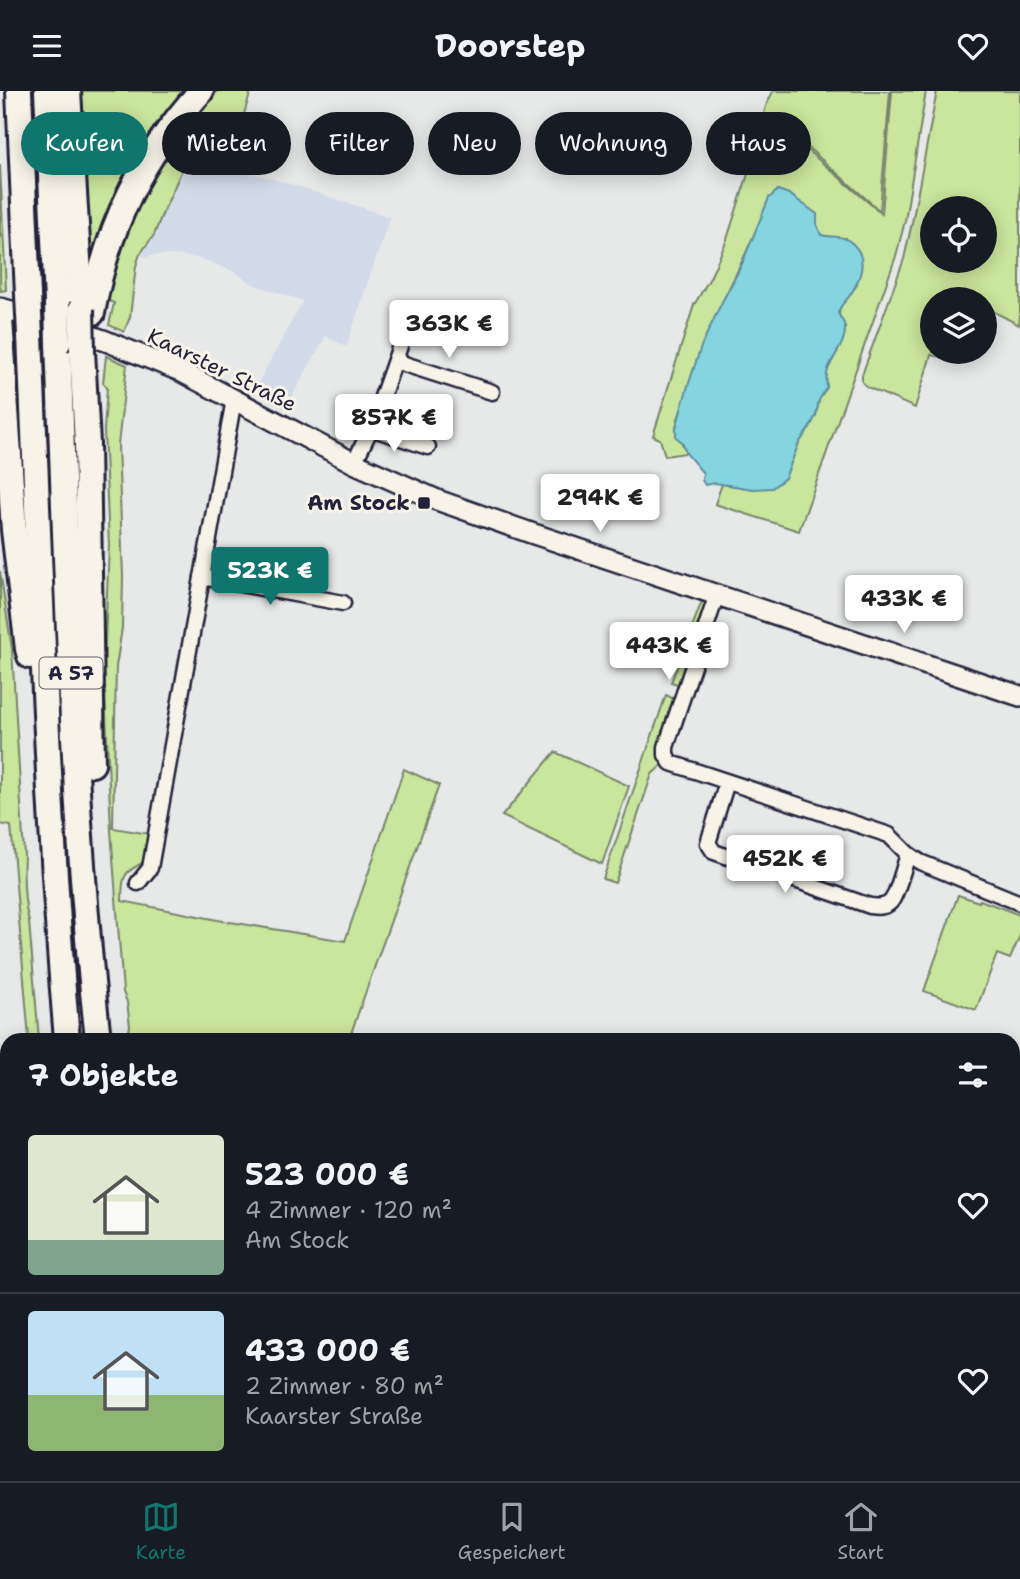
<!DOCTYPE html>
<html lang="de">
<meta charset="utf-8">
<style>
:root{--surface:#171b24;--page:#242831;--text:#f1f3f6;--muted:#9ea1a6;--line:#363941;--accent:#0f766e}
body{margin:0;font-family:"Shantell Sans",sans-serif;background:var(--page);color:var(--text);height:100vh;display:flex;flex-direction:column;font-size:26px;white-space:nowrap}
*{box-sizing:border-box;margin:0}
p{font-size:23px;color:var(--muted)}
.icon{flex:none;width:38px;height:38px;fill:none;stroke:currentColor;stroke-width:2;stroke-linecap:round;stroke-linejoin:round}
.map{position:relative;flex:1;overflow:hidden}
.sheet{position:absolute;left:0px;top:942px;width:1020px;height:450px;display:flex;flex-direction:column;background:var(--surface);border-radius:21px 21px 0 0;box-shadow:0 4px 18px #0003}
.sheet>*{flex:none}
.guide{position:absolute;left:21px;top:21px;width:978px;height:63px;display:flex;gap:14px}
.buttons{position:absolute;left:920px;top:105px;display:grid;gap:14px}
.buttons a{display:grid;place-items:center;width:77px;height:77px;border-radius:50%;background:var(--surface);box-shadow:0 4px 18px #0003;font-size:35px}
.price{position:absolute;translate:-50% -60px;padding:0 16px;border-radius:7px;background:#fff;color:#222;font-size:23px;line-height:46px;filter:drop-shadow(0 2px 4px #0008)}
.price::after{content:'';position:absolute;left:50%;top:42px;width:21px;height:16px;margin-left:-10px;background:inherit;clip-path:polygon(0 0,100% 0,50% 100%)}
.price.active{background:var(--accent);color:#fff}
ul{padding:0;list-style:none}
li{display:flex;align-items:center;gap:21px;height:175px;padding:0 28px}
li+li{border-top:2px solid var(--line)}
li span{display:grid;place-items:center;flex:none;width:196px;height:140px;border-radius:7px;color:#555}
li>.icon{margin-inline-start:auto}
span .icon{width:84px;height:84px;fill:#fffc;stroke-width:1}
li b{font-size:30px}
h2{display:flex;justify-content:space-between;align-items:center;height:84px;padding:0 28px;font-size:30px}
.chip{padding:0 24px;border-radius:32px;background:var(--surface);box-shadow:0 4px 18px #0003;font-size:24px;line-height:63px}
.chip.active{background:var(--accent);color:#fff}
header{display:flex;justify-content:space-between;align-items:center;height:91px;padding:0 28px;background:var(--surface);font-size:32px;font-weight:700}
.dock{display:flex;justify-content:space-around;align-items:center;height:98px;border-top:2px solid var(--line);background:var(--surface);font-size:19px;color:var(--muted)}
.dock a{display:grid;justify-items:center;gap:4px}
.dock .active{color:var(--accent)}
.map>svg:first-child{display:block}
.built{fill:#d3dae8}
.green{fill:#cae59c;stroke:#76846c;stroke-width:2;fill-rule:evenodd}
.water{fill:#85d5e1;stroke:#5d8d9f;stroke-width:2}
.lines{fill:none;stroke-linecap:round;stroke-linejoin:round}
.minor-casing{stroke:#22223b;stroke-width:19}
.secondary-casing{stroke:#22223b;stroke-width:24}
.motorway-casing{stroke:#22223b;stroke-width:30}
.minor{stroke:#f7f3e8;stroke-width:14}
.secondary{stroke:#f7f3e8;stroke-width:19}
.motorway{stroke:#f7f3e8;stroke-width:24}
.motorway-bridge-casing{stroke:#22223b;stroke-width:30;stroke-linecap:butt}
.motorway-bridge{stroke:#f7f3e8;stroke-width:24}
.poi-dot{fill:#22223b;stroke:#f7f3e8;stroke-width:2.5}
.labels{text-anchor:middle;dominant-baseline:central;stroke-width:6;stroke-linejoin:round;paint-order:stroke}
.shield{fill:#f7f3e8;stroke:#62616f;stroke-width:2}
.shield-label{font-size:19px;font-weight:bold;fill:#22223b}
.street-label{font-size:21px;fill:#22223b;stroke:#f7f3e8}
.poi-label{font-size:21px;font-weight:bold;fill:#22223b;stroke:#f7f3e8;text-anchor:end}
</style>
<header><svg class="icon" aria-label="menu" viewBox="0 0 24 24"><path d="M4 6h16M4 12h16M4 18h16"/></svg>Doorstep<svg class="icon" aria-label="heart" viewBox="0 0 24 24"><path d="M12 20l-8-8c-3-5 5-10 8-4 3-6 11-1 8 4z"/></svg></header>
<div class="map">
<svg width="1020" height="1390" viewBox="0 0 1020 1390">
<rect width="100%" height="100%" fill="#e7e8e8"/>
<filter id="ink" filterUnits="userSpaceOnUse"><feTurbulence type="fractalNoise" baseFrequency=".0143" numOctaves="2"/><feDisplacementMap in="SourceGraphic" scale="14" xChannelSelector="R" yChannelSelector="G"/><feConvolveMatrix kernelMatrix="1 2 1 2 8 2 1 2 1" color-interpolation-filters="sRGB"/></filter>
<g filter="url(#ink)">
<path class="built" d="M191,65L284,91L390,126L346,256L326,245L285,318L253,301L303,210L255,194L235,181L202,168L178,164H151L146,167L140,163L154,144L161,126Z"/>
<g class="green">
<path d="M76,0H193L126,89L102,137L92,171L88,176Z"/>
<path d="M217,0H251L228,75L191,65L181,81L161,126L154,144L140,163L136,175L130,226L124,241L109,234L114,212L104,208L117,153L159,72L188,31Z"/>
<path d="M773,0H926L905,130L896,165L799,440L715,413L722,393L731,394L792,368L799,352L810,336L816,324L819,309L827,296C824,279 831,274 838,259C842,253 843,245 845,237C844,233 841,230 840,226C835,216 851,202 857,194L846,147H830L821,144L817,134L769,107C744,177 702,239 684,311C682,317 676,331 676,337C677,342 684,356 686,362L665,365L660,348L653,345L694,214L710,187L726,151L759,49L767,39L776,37L786,41L882,123L892,0L890,1L880,120L788,39C772,33 768,35 757,48L766,15Z"/>
<path d="M937,0H1020V224L1019,234L987,217L985,219V208H933V261H961L957,269L931,264L915,317L867,296L862,291V284L904,168L912,132ZM933,117H985V170H933Z"/>
<path d="M0,74L6,199L1,200L0,195Z"/>
<path d="M106,265L127,274L118,354L123,485L122,537L116,576L113,737L150,743L151,766C127,783 122,776 122,810L218,829L345,850L404,678L439,694L349,948H127L130,935L127,911L123,901L111,740L104,576L109,454L104,339L107,296L103,292Z"/>
<path d="M0,480L12,558L24,764C23,787 23,809 29,831L39,948H29L11,735L0,733Z"/>
<path d="M702,510L710,513L681,594L671,591Z"/>
<path d="M666,604L676,609L663,671L660,676L652,683L615,792L603,788Z"/>
<path d="M555,661L629,695L602,773L502,725Z"/>
<path d="M958,804L979,811L980,809L1020,824V845L1010,868L997,863L976,919L924,900Z"/>
<path d="M251,1384H326V1390H212Z"/>
</g>
<path class="water" d="M778,99L789,103L817,123V134L821,144C829,146 836,145 844,147C847,148 850,150 853,153C868,167 861,188 850,204C846,211 840,213 838,222C840,227 845,231 845,237C846,260 822,270 827,296L819,309L816,324L810,336L799,352L785,387L772,397L753,398L715,392L705,394L702,389L703,382L686,362L682,351L676,346V337L687,298L702,253L720,215L741,175L769,107Z"/>
<g class="lines">
<g class="minor-casing">
<g id="minor">
<path d="M395,270L492,301"/>
<path d="M371,337L428,356"/>
<path d="M354,372L371,337L400,255"/>
<path d="M202,486L343,512"/>
<path d="M717,503L666,656V664L671,672L889,744L908,763L920,771L1020,812"/>
<path d="M727,691L708,752L714,761L870,815C877,816 887,817 892,809C897,802 905,773 908,763"/>
<path d="M138,792L150,777L234,308"/>
</g>
</g>
<g class="secondary-casing">
<path id="secondary" d="M0,217L52,231L106,250L180,280L354,372L437,409L531,442L1020,605"/>
</g>
<g class="motorway-casing">
<g id="motorway">
<path d="M19,0L28,204"/>
<path d="M47,0L57,211"/>
<path d="M68,0L81,218"/>
<path d="M92,222C108,133 141,67 201,0"/>
<path d="M0,228L14,439L28,558L30,565"/>
<path d="M30,244C40,479 47,714 67,948"/>
<path d="M58,252C67,485 72,717 98,948"/>
<path d="M82,260L87,353L92,673"/>
<path d="M125,1384L126,1390"/>
<path d="M161,1384L162,1390"/>
</g>
</g>
<use href="#minor" class="minor"/>
<use href="#secondary" class="secondary"/>
<use href="#motorway" class="motorway"/>
<g class="motorway-bridge-casing">
<g id="motorway-bridge">
<path d="M28,204L30,244"/>
<path d="M57,211L58,252"/>
<path d="M81,218L82,260"/>
</g>
</g>
<use href="#motorway-bridge" class="motorway-bridge"/>
</g>
</g>
<rect class="poi-dot" x="417" y="405" width="14" height="14" rx="3.5"/>
<g class="labels">
<rect class="shield" x="39.5" y="566.5" width="63" height="31" rx="5"/>
<g class="shield-label">
<text x="71" y="582">A 57</text>
</g>
<g class="street-label">
<text transform="translate(222 279) rotate(26)">Kaarster Straße</text>
</g>
<g class="poi-label">
<text x="410" y="412">Am Stock</text>
</g>
</g>
</svg>
<div class="buttons">
<a><svg class="icon" aria-label="locate" viewBox="0 0 24 24"><circle cx="12" cy="12" r="6"/><path d="M12 2v4M12 18v4M2 12h4M18 12h4"/></svg></a>
<a><svg class="icon" aria-label="layers" viewBox="0 0 24 24"><path d="M12 4l9 5-9 5-9-5zM3 14l9 5 9-5"/></svg></a>
</div>
<b class="price" style="left:449px;top:269px">363K €</b>
<b class="price" style="left:394px;top:363px">857K €</b>
<b class="price" style="left:600px;top:443px">294K €</b>
<b class="price active" style="left:270px;top:516px">523K €</b>
<b class="price" style="left:904px;top:544px">433K €</b>
<b class="price" style="left:669px;top:591px">443K €</b>
<b class="price" style="left:785px;top:804px">452K €</b>
<div class="guide">
<a class="chip active">Kaufen</a>
<a class="chip">Mieten</a>
<a class="chip">Filter</a>
<a class="chip">Neu</a>
<a class="chip">Wohnung</a>
<a class="chip">Haus</a>
</div>
<section class="sheet">
<h2>7 Objekte<svg class="icon" aria-label="filters" viewBox="0 0 24 24"><path d="M4 7h16M4 17h16"/><circle cx="9" cy="7" r="2"/><circle cx="15" cy="17" r="2"/></svg></h2>
<ul>
<li><span style="background:linear-gradient(#dfe7d0 75%,#7fa58c 0)"><svg class="icon" aria-label="home" viewBox="0 0 24 24"><path d="M3 11l9-7 9 7M6 9v11h12V9"/></svg></span><div><b>523 000 €</b><p>4 Zimmer · 120 m²</p><p>Am Stock</p></div><svg class="icon" aria-label="heart" viewBox="0 0 24 24"><path d="M12 20l-8-8c-3-5 5-10 8-4 3-6 11-1 8 4z"/></svg></li>
<li><span style="background:linear-gradient(#bfe0f5 60%,#8fb573 0)"><svg class="icon" aria-label="home" viewBox="0 0 24 24"><path d="M3 11l9-7 9 7M6 9v11h12V9"/></svg></span><div><b>433 000 €</b><p>2 Zimmer · 80 m²</p><p>Kaarster Straße</p></div><svg class="icon" aria-label="heart" viewBox="0 0 24 24"><path d="M12 20l-8-8c-3-5 5-10 8-4 3-6 11-1 8 4z"/></svg></li>
</ul>
</section>
</div>
<nav class="dock">
<a class="active"><svg class="icon" aria-label="map" viewBox="0 0 24 24"><path d="M3 6l6-2 6 2 6-2v14l-6 2-6-2-6 2zM9 4v14M15 6v14"/></svg>Karte</a>
<a><svg class="icon" aria-label="saved" viewBox="0 0 24 24"><path d="M7 4h10v16l-5-4-5 4z"/></svg>Gespeichert</a>
<a><svg class="icon" aria-label="home" viewBox="0 0 24 24"><path d="M3 11l9-7 9 7M6 9v11h12V9"/></svg>Start</a>
</nav>
